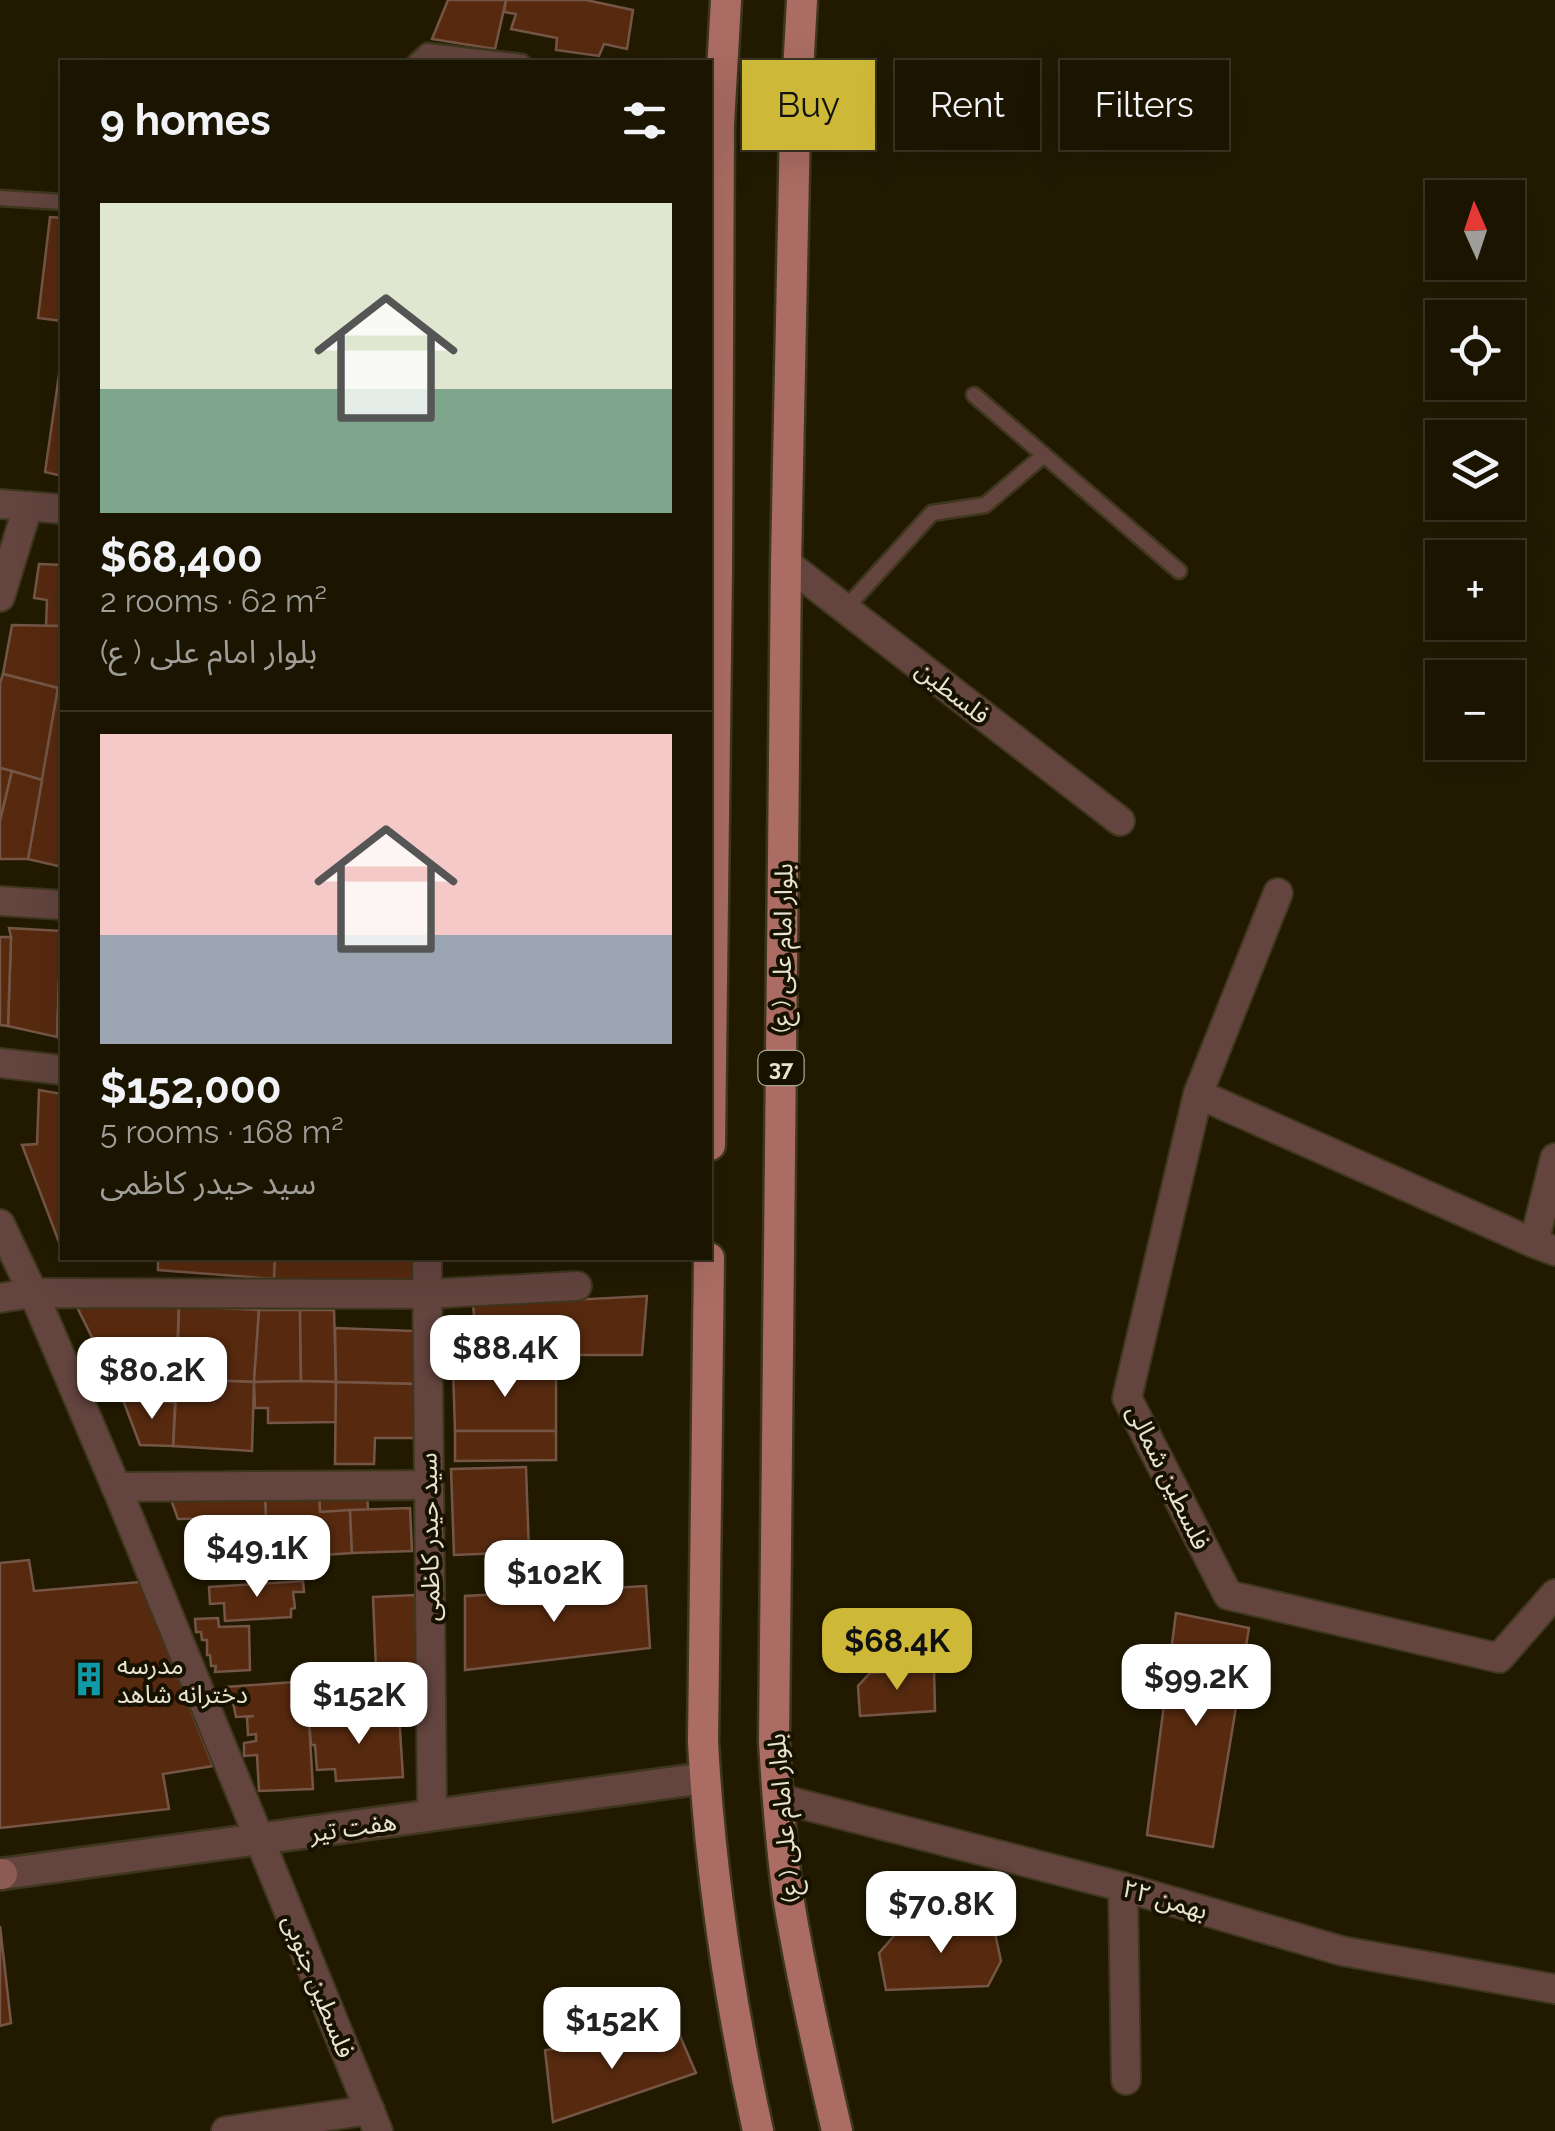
<!DOCTYPE html>
<meta charset="utf-8">
<style>
:root{--surface:#1a1400;--page:#27210f;--text:#f1f3f6;--muted:#9f9e99;--line:#383322;--accent:#ceb837}
body{margin:0;font-family:Raleway,"Noto Sans Arabic",sans-serif;background:var(--page);color:var(--text);height:100vh;display:flex;flex-direction:column;font-size:38px;white-space:nowrap}
*{box-sizing:border-box;margin:0}
p{font-size:32px;color:var(--muted)}
.icon{flex:none;width:55px;height:55px;fill:none;stroke:currentColor;stroke-width:2;stroke-linecap:round;stroke-linejoin:round}
.map{position:relative;flex:1;overflow:hidden}
.sheet{position:absolute;left:60px;top:60px;width:652px;height:1200px;display:flex;flex-direction:column;background:var(--surface);border-radius:0px;box-shadow:0 10px 40px #0002,0 0 0 2px var(--line)}
.sheet>*{flex:none}
.guide{position:absolute;left:742px;top:60px;width:662px;height:90px;display:flex;gap:20px}
.needle{width:65px;rotate:357deg}
.fabs{position:absolute;left:1425px;top:180px;display:grid;gap:20px}
.fabs a{display:grid;place-items:center;width:100px;height:100px;border-radius:0px;background:var(--surface);box-shadow:0 10px 40px #0002,0 0 0 2px var(--line);font-size:50px}
.price{position:absolute;translate:-50% -85px;padding:0 22px;border-radius:20px;background:#fff;color:#222;font-size:32px;line-height:65px;filter:drop-shadow(0 2px 5px #0008)}
.price::after{content:'';position:absolute;left:50%;top:60px;width:30px;height:22px;margin-left:-15px;background:inherit;clip-path:polygon(0 0,100% 0,50% 100%)}
.price.selected{background:var(--accent);color:#111}
ul{padding:0;list-style:none}
li{display:grid;align-content:center;gap:20px;height:530px;padding:0 40px}
li+li{border-top:2px solid var(--line)}
li span{display:grid;place-items:center;height:310px;border-radius:0px;color:#555}
li>.icon{margin-inline-start:auto}
span .icon{width:180px;height:180px;fill:#fffc;stroke-width:1}
li b{font-size:42px}
h2{display:flex;justify-content:space-between;align-items:center;height:120px;padding:0 40px;font-size:42px}
.tag{padding:0 35px;border-radius:0px;background:var(--surface);box-shadow:0 10px 40px #0002,0 0 0 2px var(--line);font-size:35px;line-height:90px}
.tag.selected{background:var(--accent);color:#111}
.map>svg:first-child{display:block}
.building{fill:#572a0f;stroke:#755646;stroke-width:2.5}
.lines{fill:none;stroke-linecap:round;stroke-linejoin:round}
.service-casing{stroke:#3e361d;stroke-width:19}
.minor-casing{stroke:#3e361d;stroke-width:32}
.tertiary-casing{stroke:#3e361d;stroke-width:35}
.secondary-casing{stroke:#3e361d;stroke-width:35}
.primary-casing{stroke:#3e361d;stroke-width:35}
.service{stroke:#63443f;stroke-width:14}
.minor{stroke:#63443f;stroke-width:28}
.tertiary{stroke:#63443f;stroke-width:30}
.secondary{stroke:#8c5b54;stroke-width:30}
.primary{stroke:#ab6d63;stroke-width:30}
.labels{text-anchor:middle;dominant-baseline:central;stroke-width:8;stroke-linejoin:round;paint-order:stroke}
.shield{fill:#171100;stroke:#a9a492;stroke-width:2.5}
.shield-label{font-size:22px;font-weight:bold;fill:#e7e3d1}
.street-label{font-size:25px;fill:#e7e3d1;stroke:#171100}
.poi-label{font-size:25px;fill:#e7e3d1;stroke:#171100;text-anchor:start}
</style>
<div class="map">
<svg width="1555" height="2131" viewBox="0 0 1555 2131">
<rect width="100%" height="100%" fill="#221a00"/>
<g class="building">
<path d="M448,0H506L495,49L432,39Z"/>
<path d="M506,0H586L633,10L627,49L604,44L599,56L556,50L557,38L511,29L516,14L504,12Z"/>
<path d="M50,217L62,218V321L38,318Z"/>
<path d="M59,375L62,376V476L45,472Z"/>
<path d="M39,564L62,565V626H46L47,600L34,598Z"/>
<path d="M12,625L62,626V689L3,674Z"/>
<path d="M3,674L58,688L42,780L0,768V683Z"/>
<path d="M58,688L62,689V867L28,859Z"/>
<path d="M0,768L12,771L0,821Z"/>
<path d="M12,771L42,780L28,859H0V821Z"/>
<path d="M9,928L61,931L57,1037L8,1026L11,937Z"/>
<path d="M61,931H62V1038L57,1037Z"/>
<path d="M0,937H11L8,1026L0,1025Z"/>
<path d="M39,1090L62,1094V1250L22,1145L37,1144Z"/>
<path d="M158,1258H275L274,1279L158,1270Z"/>
<path d="M275,1258H416L415,1285L274,1279Z"/>
<path d="M647,1296L642,1355H478L473,1305Z"/>
<path d="M76,1305L179,1306L175,1402L123,1400Z"/>
<path d="M179,1306L259,1310L254,1382L177,1379Z"/>
<path d="M259,1310H300L301,1381L254,1382Z"/>
<path d="M300,1310H334L336,1382L301,1381Z"/>
<path d="M335,1328L413,1331L416,1384L336,1382Z"/>
<path d="M556,1368V1431H455L453,1369Z"/>
<path d="M177,1379L254,1382L252,1451L173,1446Z"/>
<path d="M301,1381L336,1382V1422L268,1423V1408H255L254,1382Z"/>
<path d="M336,1382L416,1384L414,1438H375L374,1464H335Z"/>
<path d="M123,1400L175,1402L173,1446L140,1445Z"/>
<path d="M455,1431H556V1460L455,1461Z"/>
<path d="M526,1467L529,1552L454,1555L451,1469Z"/>
<path d="M367,1489L368,1510L320,1512L319,1492Z"/>
<path d="M319,1492L320,1512L350,1510L352,1553L234,1561L231,1518H266L265,1495Z"/>
<path d="M265,1495L266,1518H231L178,1519L170,1497Z"/>
<path d="M410,1508L412,1551L352,1553L350,1510Z"/>
<path d="M29,1560L34,1591L140,1582L213,1766L163,1774L169,1809L0,1828V1563Z"/>
<path d="M303,1581L304,1592H293L295,1608L291,1609V1617L225,1621L224,1603L210,1604L209,1587Z"/>
<path d="M646,1586L650,1648L465,1670V1596Z"/>
<path d="M415,1595L418,1693L377,1694L373,1597Z"/>
<path d="M1176,1613L1249,1628L1213,1847L1147,1835Z"/>
<path d="M218,1618L219,1627L249,1626L250,1670L215,1672L216,1666H211L210,1655H207V1640H202L201,1632H196L195,1619Z"/>
<path d="M934,1669L935,1711L860,1716L858,1686L870,1673Z"/>
<path d="M307,1681H313V1685L339,1684L340,1702L308,1704L313,1789L259,1791L257,1755L244,1756V1743L256,1741V1734L248,1735L247,1717L254,1716L236,1717L232,1697H226V1687Z"/>
<path d="M399,1714L403,1777L336,1781L335,1769L317,1770L315,1745H311L309,1720Z"/>
<path d="M929,1921L993,1924L1001,1961L988,1986L886,1990L879,1953L900,1929Z"/>
<path d="M0,1926L11,2023L0,2026Z"/>
<path d="M596,2003L672,2004L680,2036L605,2044Z"/>
<path d="M680,2036L696,2073L553,2122L545,2050Z"/>
</g>
<g class="lines">
<g class="service-casing">
<g id="service">
<path d="M415,62L427,51L522,62"/>
<path d="M0,198L62,202"/>
<path d="M974,395L1179,571"/>
<path d="M845,609L932,513L985,505L1044,455"/>
</g>
</g>
<g class="minor-casing">
<g id="minor">
<path d="M0,504L62,509"/>
<path d="M786,563L1120,821"/>
<path d="M0,597L28,506"/>
<path d="M1278,893L1198,1094L1127,1398L1228,1595L1499,1658L1555,1594"/>
<path d="M0,901L62,905"/>
<path d="M0,1063L62,1070"/>
<path d="M1198,1094L1534,1243"/>
<path d="M1555,1158L1534,1243L1555,1251"/>
<path d="M0,1224L36,1299L120,1496L378,2131"/>
<path d="M427,1258L432,1816"/>
<path d="M0,1298L33,1293L426,1294L577,1286"/>
<path d="M116,1487L428,1485"/>
<path d="M777,1798L1123,1887L1342,1951L1555,1989"/>
<path d="M1123,1887L1126,2080"/>
<path d="M226,2131L370,2110"/>
</g>
</g>
<g class="tertiary-casing">
<path id="tertiary" d="M2,1874L705,1778"/>
</g>
<g class="secondary-casing">
<path id="secondary" d="M0,1874H2"/>
</g>
<g class="primary-casing">
<g id="primary">
<path d="M802,0L795,126L786,563L774,1742C777,1793 781,1845 788,1896C801,1975 819,2053 837,2131"/>
<path d="M710,1145L717,570L719,125L726,0"/>
<path d="M709,1258L703,1742C710,1873 730,2003 758,2131"/>
</g>
</g>
<use href="#service" class="service"/>
<use href="#minor" class="minor"/>
<use href="#tertiary" class="tertiary"/>
<use href="#secondary" class="secondary"/>
<use href="#primary" class="primary"/>
</g>
<defs>
<g id="building-bare" transform="scale(2.7)"><path d="M-4-6H4V6H1V3H-1V6H-4ZM-2.5-4.3h1.7v1.8h-1.7ZM.8-4.3h1.7v1.8H.8ZM-2.5-1h1.7V.8h-1.7ZM.8-1h1.7V.8H.8Z" fill="#0f9aa8" stroke="#171100" stroke-width="2.5" paint-order="stroke"/></g>
</defs>
<g fill-rule="evenodd">
<use href="#building-bare" x="89" y="1679"/>
</g>
<g class="labels">
<rect class="shield" x="758.5" y="1051" width="45" height="34" rx="8"/>
<g class="shield-label">
<text x="781" y="1068">37</text>
</g>
<g class="street-label">
<text transform="translate(953 692) rotate(38)">فلسطین</text>
<text transform="translate(782 948) rotate(-89)">بلوار امام علی ( ع)</text>
<text transform="translate(1169 1477) rotate(64)">فلسطین شمالی</text>
<text transform="translate(429 1537) rotate(-91)">سید حیدر کاظمی</text>
<text transform="translate(783 1818) rotate(-95)">بلوار امام علی ( ع)</text>
<text transform="translate(353 1827) rotate(-8)">هفت تیر</text>
<text transform="translate(1165 1899) rotate(16)">۲۲ بهمن</text>
<text transform="translate(319 1986) rotate(68)">فلسطین جنوبی</text>
</g>
<g class="poi-label">
<text x="117" y="1665">مدرسه<tspan x="117" dy="29">دخترانه شاهد</tspan></text>
</g>
</g>
</svg>
<div class="fabs">
<a><svg class="needle" viewBox="-14 -14 28 28"><path d="M0-13l5 13h-10z" fill="#e53935"/><path d="M0 13l5-13h-10z" fill="#9f9e99"/></svg></a>
<a><svg class="icon" aria-label="locate" viewBox="0 0 24 24"><circle cx="12" cy="12" r="6"/><path d="M12 2v4M12 18v4M2 12h4M18 12h4"/></svg></a>
<a><svg class="icon" aria-label="layers" viewBox="0 0 24 24"><path d="M12 4l9 5-9 5-9-5zM3 14l9 5 9-5"/></svg></a>
<a>+</a>
<a>−</a>
</div>
<b class="price" style="left:505px;top:1400px">$88.4K</b>
<b class="price" style="left:152px;top:1422px">$80.2K</b>
<b class="price" style="left:257px;top:1600px">$49.1K</b>
<b class="price" style="left:554px;top:1625px">$102K</b>
<b class="price selected" style="left:897px;top:1693px">$68.4K</b>
<b class="price" style="left:1196px;top:1729px">$99.2K</b>
<b class="price" style="left:359px;top:1747px">$152K</b>
<b class="price" style="left:941px;top:1956px">$70.8K</b>
<b class="price" style="left:612px;top:2072px">$152K</b>
<div class="guide">
<a class="tag selected">Buy</a>
<a class="tag">Rent</a>
<a class="tag">Filters</a>
</div>
<section class="sheet">
<h2>9 homes<svg class="icon" aria-label="filters" viewBox="0 0 24 24"><path d="M4 7h16M4 17h16"/><circle cx="9" cy="7" r="2"/><circle cx="15" cy="17" r="2"/></svg></h2>
<ul>
<li><span style="background:linear-gradient(#dfe7d0 60%,#7fa58c 0)"><svg class="icon" aria-label="home" viewBox="0 0 24 24"><path d="M3 11l9-7 9 7M6 9v11h12V9"/></svg></span><div><b>$68,400</b><p>2 rooms · 62 m²</p><p>بلوار امام علی ( ع)</p></div></li>
<li><span style="background:linear-gradient(#f6c9c9 65%,#9aa5b1 0)"><svg class="icon" aria-label="home" viewBox="0 0 24 24"><path d="M3 11l9-7 9 7M6 9v11h12V9"/></svg></span><div><b>$152,000</b><p>5 rooms · 168 m²</p><p>سید حیدر کاظمی</p></div></li>
</ul>
</section>
</div>
